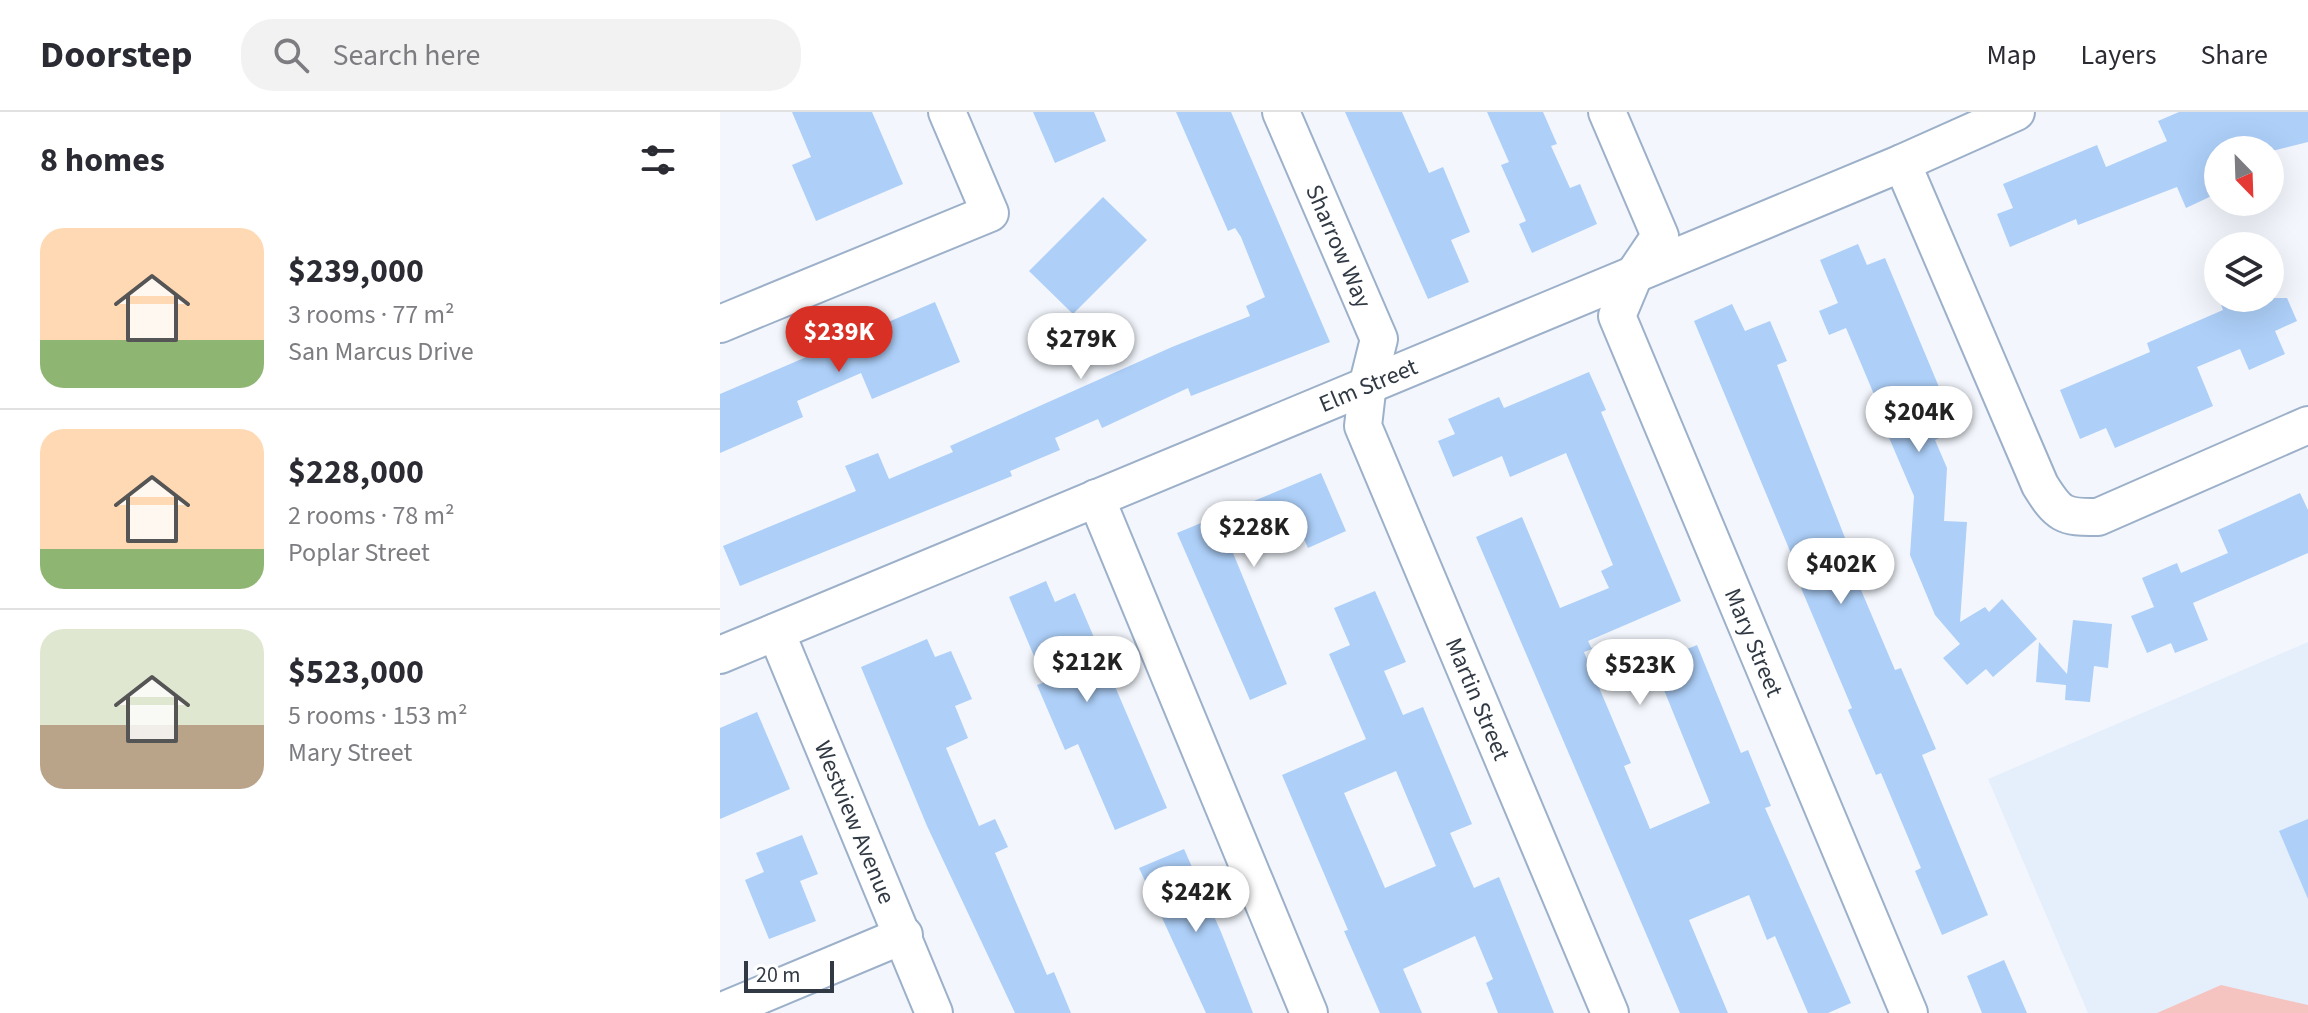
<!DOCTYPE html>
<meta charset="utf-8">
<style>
:root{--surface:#fff;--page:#f2f2f3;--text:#2b2b33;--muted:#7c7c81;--line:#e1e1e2;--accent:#d93025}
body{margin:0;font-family:"Source Sans 3",sans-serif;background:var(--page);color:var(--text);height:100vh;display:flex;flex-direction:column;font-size:30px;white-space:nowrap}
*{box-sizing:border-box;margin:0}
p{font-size:26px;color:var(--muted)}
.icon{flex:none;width:44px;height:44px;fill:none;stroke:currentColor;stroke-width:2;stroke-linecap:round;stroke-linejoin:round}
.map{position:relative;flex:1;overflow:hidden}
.drawer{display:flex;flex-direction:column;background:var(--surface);width:720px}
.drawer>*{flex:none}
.needle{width:52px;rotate:157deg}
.fabs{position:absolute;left:1484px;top:24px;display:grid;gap:16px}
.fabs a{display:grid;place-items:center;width:80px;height:80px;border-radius:50%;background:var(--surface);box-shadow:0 8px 32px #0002;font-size:40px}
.scale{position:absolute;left:24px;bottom:20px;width:90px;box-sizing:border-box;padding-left:8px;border:4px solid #313a44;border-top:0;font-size:22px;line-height:28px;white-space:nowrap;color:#313a44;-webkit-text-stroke:6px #fff;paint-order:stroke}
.price{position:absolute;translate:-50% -68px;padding:0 18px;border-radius:28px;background:#fff;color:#222;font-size:26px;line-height:52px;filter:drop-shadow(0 2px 4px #0008)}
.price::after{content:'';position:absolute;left:50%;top:48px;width:24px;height:18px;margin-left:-12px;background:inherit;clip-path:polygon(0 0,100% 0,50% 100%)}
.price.active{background:var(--accent);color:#fff}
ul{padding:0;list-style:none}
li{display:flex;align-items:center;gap:24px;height:200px;padding:0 40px}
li+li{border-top:2px solid var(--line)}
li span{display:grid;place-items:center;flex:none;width:224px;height:160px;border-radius:24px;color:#555}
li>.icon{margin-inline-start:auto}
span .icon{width:96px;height:96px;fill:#fffc;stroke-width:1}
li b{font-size:34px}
h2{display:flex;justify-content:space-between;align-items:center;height:96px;padding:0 40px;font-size:34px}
header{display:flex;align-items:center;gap:48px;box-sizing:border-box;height:112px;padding:0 40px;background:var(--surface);border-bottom:2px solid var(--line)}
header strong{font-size:38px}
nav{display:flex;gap:44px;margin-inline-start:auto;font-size:28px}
.search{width:560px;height:72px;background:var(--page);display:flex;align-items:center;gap:20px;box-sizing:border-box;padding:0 28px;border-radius:32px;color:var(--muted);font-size:30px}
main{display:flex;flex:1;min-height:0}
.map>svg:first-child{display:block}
.built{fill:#e5effc}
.green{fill:#f5c4c1}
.building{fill:#adcff8;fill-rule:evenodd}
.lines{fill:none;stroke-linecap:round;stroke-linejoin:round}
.street-casing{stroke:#9cb0c9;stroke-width:40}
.street{stroke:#fff;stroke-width:36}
.labels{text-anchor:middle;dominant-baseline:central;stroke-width:7;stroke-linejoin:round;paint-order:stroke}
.street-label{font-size:24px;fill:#313a44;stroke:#fff}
</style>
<header>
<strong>Doorstep</strong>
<div class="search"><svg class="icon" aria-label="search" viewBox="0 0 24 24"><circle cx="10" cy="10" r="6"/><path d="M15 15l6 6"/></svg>Search here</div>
<nav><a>Map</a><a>Layers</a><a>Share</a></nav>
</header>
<main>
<section class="drawer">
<h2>8 homes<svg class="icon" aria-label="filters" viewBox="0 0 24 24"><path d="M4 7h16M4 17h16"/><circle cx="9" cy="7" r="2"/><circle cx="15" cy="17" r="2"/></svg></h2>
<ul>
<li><span style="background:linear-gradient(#ffd9b3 70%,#8fb573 0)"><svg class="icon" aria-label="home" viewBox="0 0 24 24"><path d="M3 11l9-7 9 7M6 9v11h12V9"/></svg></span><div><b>$239,000</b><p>3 rooms · 77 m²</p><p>San Marcus Drive</p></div></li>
<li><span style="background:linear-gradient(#ffd9b3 75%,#8fb573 0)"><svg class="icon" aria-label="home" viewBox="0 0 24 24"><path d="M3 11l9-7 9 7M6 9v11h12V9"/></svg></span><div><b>$228,000</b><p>2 rooms · 78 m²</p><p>Poplar Street</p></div></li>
<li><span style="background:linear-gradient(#dfe7d0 60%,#b9a48a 0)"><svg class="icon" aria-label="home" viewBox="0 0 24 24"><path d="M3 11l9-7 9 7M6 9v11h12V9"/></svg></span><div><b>$523,000</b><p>5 rooms · 153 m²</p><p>Mary Street</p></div></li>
</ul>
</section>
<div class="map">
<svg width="1588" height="901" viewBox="0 0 1588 901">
<rect width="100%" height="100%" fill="#f3f7fd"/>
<path class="built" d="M1588,530V901H1368L1268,667Z"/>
<path class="green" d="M1501,873L1588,893V901H1437Z"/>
<g class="building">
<path d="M72,0H152L183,72L96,109L72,53L91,45Z"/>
<path d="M313,0H374L386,29L335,51Z"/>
<path d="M456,0H511L610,230L471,284L468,276L382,316L378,307L335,326L340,338L290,359L292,364L20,474L3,434L136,379L125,354L158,341L169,367L233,340L230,334L452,235L530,204L526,194L545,185L521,125L515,116L508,119Z"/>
<path d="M625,0H682L709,61L723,55L750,120L731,128L749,170L708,187Z"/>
<path d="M767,0H823L837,32L831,34L850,76L860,72L877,112L812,141L799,112L806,109L781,53L789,50Z"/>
<path d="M1459,0H1588V30L1556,38H1498V81L1466,96L1457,75L1358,113L1356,107L1290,135L1277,102L1293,96L1283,72L1377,33L1386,55L1447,29L1438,9Z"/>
<path d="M383,85L427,128L353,202L309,159Z"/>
<path d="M1138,132L1147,153L1165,146L1237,318L1215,328L1227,356L1224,409L1247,410L1240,510L1265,495L1269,500L1282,487L1317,527L1273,565L1266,557L1247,573L1223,546L1240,532L1215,503L1190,443L1194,384L1158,300L1161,299L1126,216L1109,223L1099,199L1118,191L1100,148Z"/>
<path d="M1517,186H1567L1577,209L1555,219L1565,242L1529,258L1520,237L1477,255L1493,294L1395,336L1386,316L1360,327L1340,278L1430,240L1427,231L1503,198L1501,193Z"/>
<path d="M215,190L240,250L152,287L141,261L77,289L83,305L0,341V282Z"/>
<path d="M1012,192L1025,219L1050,209L1067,249L1057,253L1129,436L1124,438L1175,558L1181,556L1216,637L1202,643L1268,803L1222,823L1195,759L1201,756L1161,661L1156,663L1128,598L1132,596L1081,476L1085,475L974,209Z"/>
<path d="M869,260L886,298L881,300L961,489L868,529L872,537L864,540L911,651L904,654L930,717L990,691L933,551L977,533L1021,641L1028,638L1051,694L1045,696L1131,891L1108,901H1088L1055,824L1047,828L1029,783L969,808L1008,901H960L756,425L802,405L840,496L889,476L881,459L893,453L846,341L790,365L782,344L733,365L718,329L735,322L728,307L779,285L784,296Z"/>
<path d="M601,361L626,419L588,436L578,414L513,441L567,572L530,588L457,421Z"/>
<path d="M1580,381L1588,398V441L1473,491L1488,528L1455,541L1451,531L1427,541L1411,504L1434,495L1422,466L1457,451L1461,461L1508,441L1498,418Z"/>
<path d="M326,469L335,490L355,481L447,696L395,718L358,632L345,638L317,573L325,570L289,485Z"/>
<path d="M655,479L686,550L664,559L683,603L703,595L752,712L730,721L754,776L779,765L834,901H778L766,871L773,867L755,824L683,857L702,901H660L624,819L628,818L562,663L646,627L609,542L630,533L614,496ZM676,659L716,754L665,776L624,681Z"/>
<path d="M1353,508L1392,512L1388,556L1374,554L1370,590L1345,588L1346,573L1316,570L1319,530L1347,562Z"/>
<path d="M207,527L215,545L231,539L252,587L235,594L248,626L226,636L259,714L275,707L288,735L275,741L327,863L334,860L351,901H295L207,714L141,555Z"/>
<path d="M37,600L70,677L0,707V616Z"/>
<path d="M1588,707V787L1559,719Z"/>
<path d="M82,723L98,762L80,769L96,809L49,827L25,768L44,760L36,741Z"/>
<path d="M464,737L501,820L533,901H486L419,756Z"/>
<path d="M1284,848L1307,901H1262L1247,864Z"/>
</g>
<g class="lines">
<g class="street-casing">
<g id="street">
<path id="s1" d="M561,0L659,227L648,271L643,314L890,901"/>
<path id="s2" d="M887,0L940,124L915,161L897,204L1189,901"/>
<path d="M1182,51L1320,373C1338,402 1343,406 1378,405L1588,313"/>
<path d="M0,212L270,101L227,0"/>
<path d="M376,386L589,901"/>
<path id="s3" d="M56,520L214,901"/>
<path id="s4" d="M0,543L1182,51L1296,0"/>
<path d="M0,900L184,823"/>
</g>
</g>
<use href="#street" class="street"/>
</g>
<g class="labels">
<g class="street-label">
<text stroke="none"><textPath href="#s1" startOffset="146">Sharrow Way</textPath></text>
<text stroke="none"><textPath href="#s4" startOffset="702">Elm Street</textPath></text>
<text stroke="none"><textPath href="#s2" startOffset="580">Mary Street</textPath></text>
<text stroke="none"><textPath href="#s1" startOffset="632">Martin Street</textPath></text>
<text stroke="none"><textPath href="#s3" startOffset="206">Westview Avenue</textPath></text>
</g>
</g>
</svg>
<div class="fabs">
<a><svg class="needle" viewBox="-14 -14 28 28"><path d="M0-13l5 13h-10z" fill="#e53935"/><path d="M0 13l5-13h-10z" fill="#7c7c81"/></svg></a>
<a><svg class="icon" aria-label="layers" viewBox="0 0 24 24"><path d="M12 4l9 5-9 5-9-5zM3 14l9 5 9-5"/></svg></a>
</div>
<div class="scale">20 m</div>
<b class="price active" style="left:119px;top:262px">$239K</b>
<b class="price" style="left:361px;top:269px">$279K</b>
<b class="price" style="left:1199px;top:342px">$204K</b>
<b class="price" style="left:534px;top:457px">$228K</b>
<b class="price" style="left:1121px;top:494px">$402K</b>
<b class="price" style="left:367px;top:592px">$212K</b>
<b class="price" style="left:920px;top:595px">$523K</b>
<b class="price" style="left:476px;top:822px">$242K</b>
</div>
</main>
